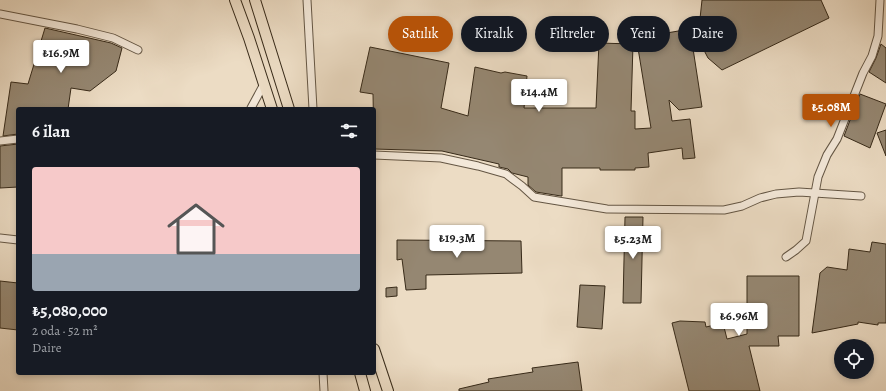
<!DOCTYPE html>
<html lang="tr">
<meta charset="utf-8">
<style>
:root{--surface:#171b24;--page:#242831;--text:#f1f3f6;--muted:#9ea1a6;--accent:#b45309}
body{margin:0;font-family:Alegreya,serif;background:var(--page);color:var(--text);height:100vh;display:flex;flex-direction:column;font-size:15px;white-space:nowrap}
*{box-sizing:border-box;margin:0}
p{font-size:13px;color:var(--muted)}
.icon{flex:none;width:22px;height:22px;fill:none;stroke:currentColor;stroke-width:2;stroke-linecap:round;stroke-linejoin:round}
.map{position:relative;flex:1;overflow:hidden}
.drawer{position:absolute;left:16px;top:107px;width:360px;height:268px;display:flex;flex-direction:column;background:var(--surface);border-radius:4px;box-shadow:0 2px 6px #0003}
.drawer>*{flex:none}
.banner{position:absolute;left:388px;top:16px;width:380px;height:36px;display:flex;gap:8px}
.fabs{position:absolute;left:834px;top:339px;display:grid;gap:8px}
.fabs a{display:grid;place-items:center;width:40px;height:40px;border-radius:50%;background:var(--surface);box-shadow:0 2px 6px #0003;font-size:20px}
.price{position:absolute;translate:-50% -34px;padding:0 9px;border-radius:4px;background:#fff;color:#222;font-size:13px;line-height:26px;filter:drop-shadow(0 1px 2px #0008)}
.price::after{content:'';position:absolute;left:50%;top:24px;width:12px;height:9px;margin-left:-6px;background:inherit;clip-path:polygon(0 0,100% 0,50% 100%)}
.price.active{background:var(--accent);color:#fff}
ul{padding:0;list-style:none}
li{display:grid;align-content:center;gap:8px;height:212px;padding:0 16px}
li span{display:grid;place-items:center;height:124px;border-radius:4px;color:#555}
li>.icon{margin-inline-start:auto}
span .icon{width:72px;height:72px;fill:#fffc;stroke-width:1}
li b{font-size:17px}
h2{display:flex;justify-content:space-between;align-items:center;height:48px;padding:0 16px;font-size:17px}
.chip{padding:0 14px;border-radius:18px;background:var(--surface);box-shadow:0 2px 6px #0003;font-size:14px;line-height:36px}
.chip.active{background:var(--accent);color:#fff}
.map>svg:first-child{display:block}
.building{fill:#958772;stroke:#372a19}
.lines{fill:none;stroke-linecap:round;stroke-linejoin:round}
.minor-casing{stroke:#645644;stroke-width:9}
.highway-casing{stroke:#372a19;stroke-width:12}
.minor{stroke:#f3e8d9;stroke-width:7}
.highway{stroke:#ecdcc4;stroke-width:10}
</style>
<div class="map">
<svg width="886" height="391" viewBox="0 0 886 391">
<rect width="100%" height="100%" fill="#ecdcc4"/>
<filter id="stains"><feTurbulence type="fractalNoise" baseFrequency=".005" numOctaves="4"/><feColorMatrix values="0 0 0 0 .2 0 0 0 0 .09 0 0 0 0 .02 0 0 0 .5 -.17"/></filter>
<radialGradient id="worn" r=".72"><stop offset=".6" stop-color="#630" stop-opacity="0"/><stop offset="1" stop-color="#630" stop-opacity=".3"/></radialGradient>
<g class="building">
<path d="M702,0H821L829,18L722,70L708,58L693,29L699,28Z"/>
<path d="M45,28L111,43L122,48L116,71L90,91L71,88L68,109H18V134L3,136L11,82L28,84Z"/>
<path d="M690,29L702,107L679,110L669,100L672,121L690,119L695,158L683,159L682,148L648,153L649,167L635,168V170H600V168H562V196H561L536,192L528,185V177L512,173L508,169L499,167V164L442,151L374,149L373,94L360,92L370,47L449,63L441,108L468,116L475,67L501,73L505,72L527,76L524,108H596L599,43L633,44L631,111H635V129L651,128L637,42L656,39L655,35Z"/>
<path d="M881,44L886,48V83L869,72L876,58Z"/>
<path d="M860,94L886,104L870,148L844,136Z"/>
<path d="M886,130V156L877,133Z"/>
<path d="M18,144V187L0,188V146Z"/>
<path d="M625,217H643L641,303H623Z"/>
<path d="M397,240L521,241L522,273L426,275V289L406,290L402,259L397,260Z"/>
<path d="M872,242L886,244V323H878V325L858,322V324L812,333L820,273L827,267L847,270L849,249L870,252Z"/>
<path d="M747,276H799V336H778L779,346H749L760,391H689L672,323L680,321L705,322L706,327L723,323L727,339L747,334Z"/>
<path d="M0,281L18,283V330L0,328Z"/>
<path d="M580,285L605,286L602,329L577,327Z"/>
<path d="M397,287V296L386,297V288Z"/>
<path d="M578,362L582,391H459V389L489,382L488,379L533,372L532,368Z"/>
</g>
<g class="lines">
<g class="minor-casing">
<g id="minor">
<path d="M307,0L313,109"/>
<path d="M0,14L77,29L113,38L138,50"/>
<path d="M251,109V108L264,84"/>
<path d="M0,141L18,139"/>
<path d="M374,155L441,158L478,166L506,174L522,186L534,197L546,199L607,209L724,210L742,206L760,198L776,194L799,192L861,196"/>
<path d="M0,238L18,240"/>
<path d="M786,257L796,250L806,241L818,177L827,155L837,139L863,73L872,56L878,36L880,0"/>
<path d="M323,373L324,391"/>
</g>
</g>
<g class="highway-casing">
<g id="highway">
<path d="M235,0L249,38L272,109"/>
<path d="M255,0L289,109"/>
<path d="M374,349L388,391"/>
<path d="M360,373L365,391"/>
</g>
</g>
<use href="#minor" class="minor"/>
<use href="#highway" class="highway"/>
</g>
<rect width="100%" height="100%" filter="url(#stains)"/>
<rect width="100%" height="100%" fill="url(#worn)"/>
</svg>
<div class="fabs">
<a><svg class="icon" aria-label="locate" viewBox="0 0 24 24"><circle cx="12" cy="12" r="6"/><path d="M12 2v4M12 18v4M2 12h4M18 12h4"/></svg></a>
</div>
<b class="price" style="left:61px;top:74px">₺16.9M</b>
<b class="price" style="left:539px;top:113px">₺14.4M</b>
<b class="price active" style="left:831px;top:128px">₺5.08M</b>
<b class="price" style="left:457px;top:259px">₺19.3M</b>
<b class="price" style="left:633px;top:260px">₺5.23M</b>
<b class="price" style="left:739px;top:337px">₺6.96M</b>
<div class="banner">
<a class="chip active">Satılık</a>
<a class="chip">Kiralık</a>
<a class="chip">Filtreler</a>
<a class="chip">Yeni</a>
<a class="chip">Daire</a>
</div>
<section class="drawer">
<h2>6 ilan<svg class="icon" aria-label="filters" viewBox="0 0 24 24"><path d="M4 7h16M4 17h16"/><circle cx="9" cy="7" r="2"/><circle cx="15" cy="17" r="2"/></svg></h2>
<ul>
<li><span style="background:linear-gradient(#f6c9c9 70%,#9aa5b1 0)"><svg class="icon" aria-label="home" viewBox="0 0 24 24"><path d="M3 11l9-7 9 7M6 9v11h12V9"/></svg></span><div><b>₺5,080,000</b><p>2 oda · 52 m²</p><p>Daire</p></div></li>
</ul>
</section>
</div>
